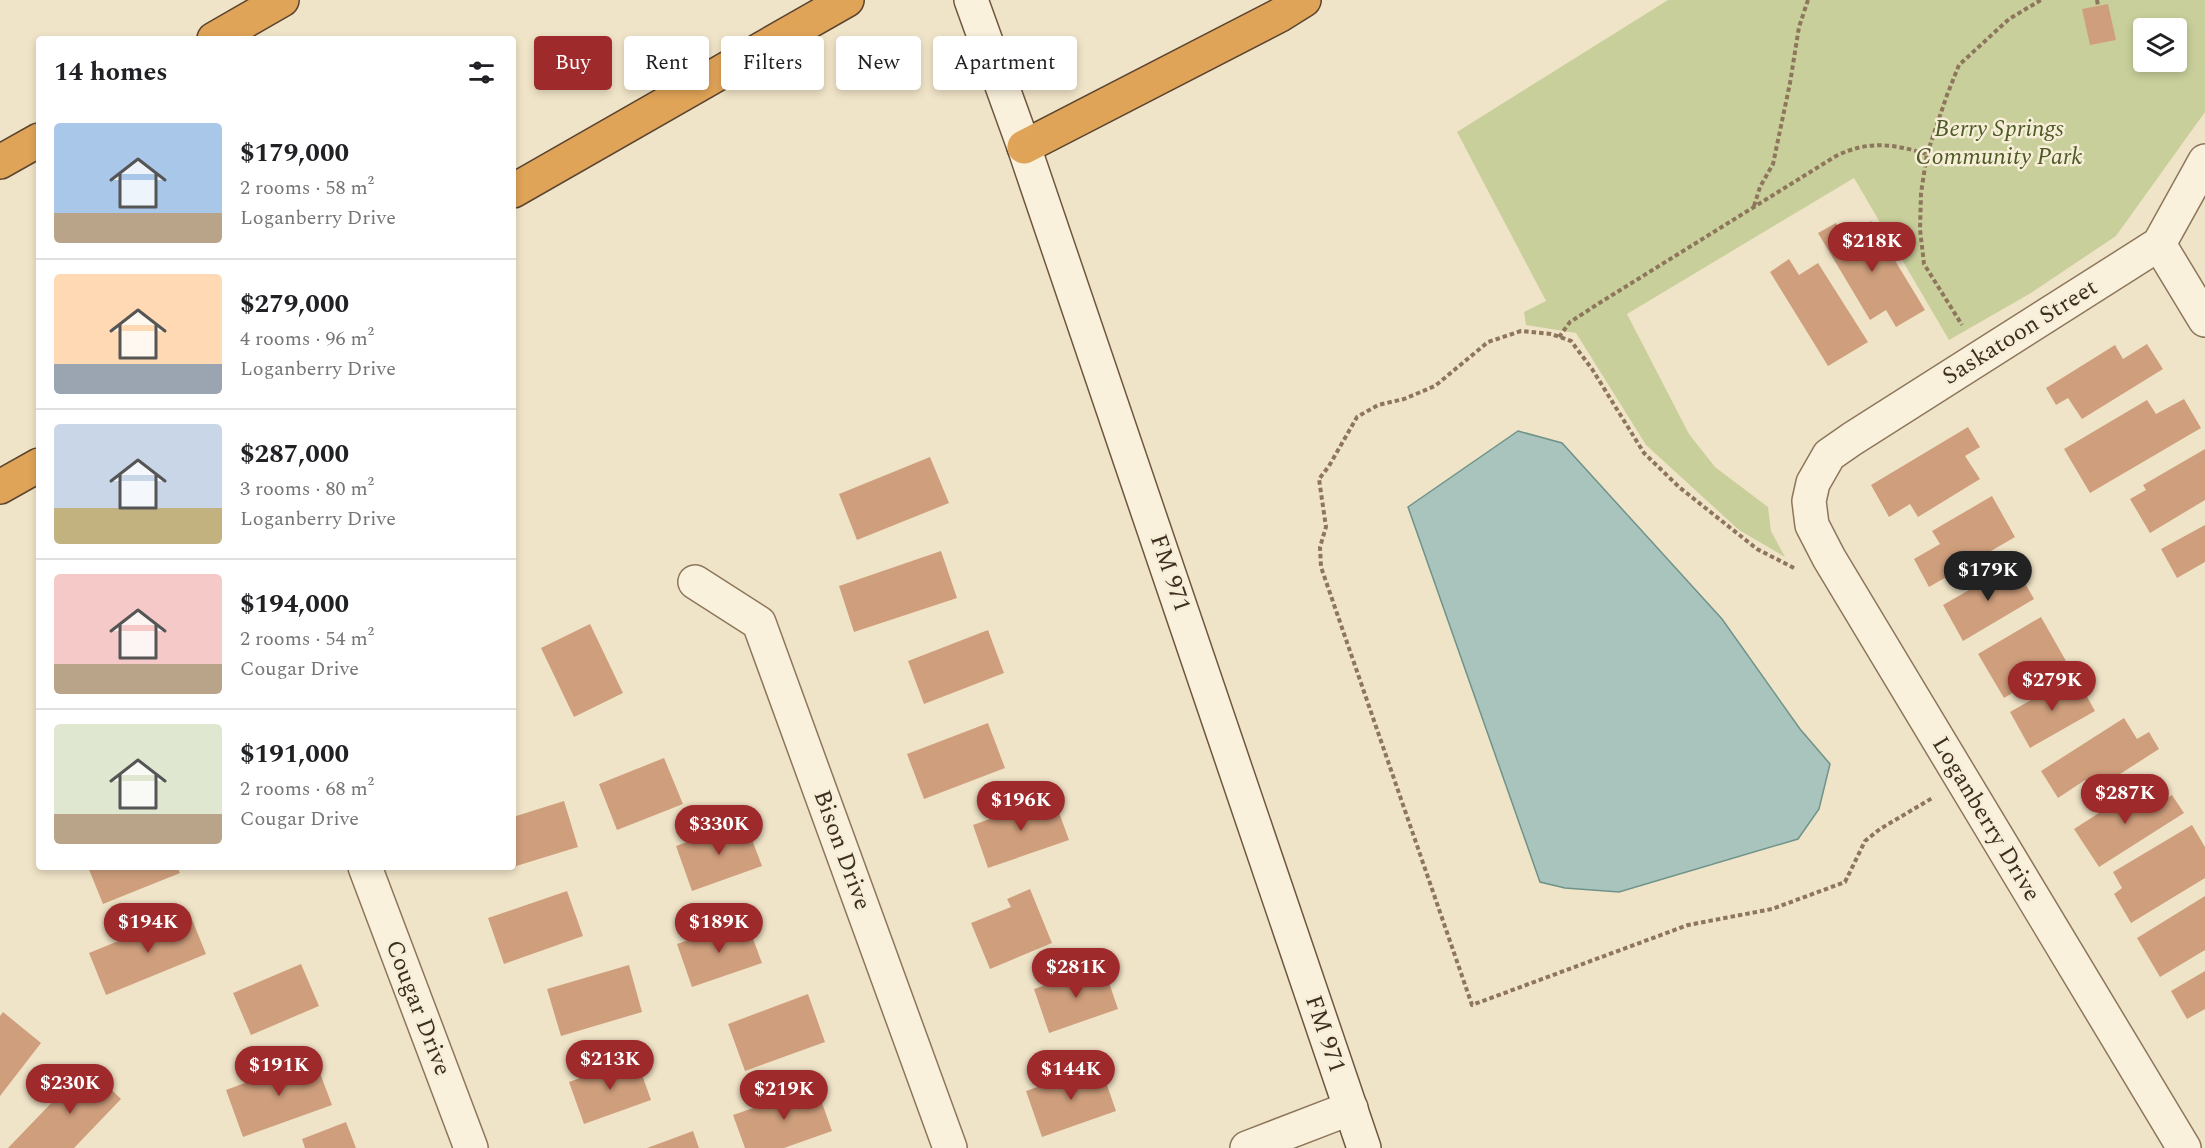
<!DOCTYPE html>
<meta charset="utf-8">
<style>
:root{--surface:#fff;--page:#f2f2f2;--text:#202124;--muted:#757577;--line:#e0e0e0;--accent:#9e2a2b}
body{margin:0;font-family:Spectral,serif;background:var(--page);color:var(--text);height:100vh;display:flex;flex-direction:column;font-size:22px;white-space:nowrap}
*{box-sizing:border-box;margin:0}
p{font-size:20px;color:var(--muted)}
.icon{flex:none;width:33px;height:33px;fill:none;stroke:currentColor;stroke-width:2;stroke-linecap:round;stroke-linejoin:round}
.map{position:relative;flex:1;overflow:hidden}
.drawer{position:absolute;left:36px;top:36px;width:480px;height:834px;display:flex;flex-direction:column;background:var(--surface);border-radius:6px;box-shadow:0 3px 9px #0003}
.drawer>*{flex:none}
.hud{position:absolute;left:534px;top:36px;width:570px;height:54px;display:flex;gap:12px}
.buttons{position:absolute;left:2133px;top:18px;display:grid;gap:12px}
.buttons a{display:grid;place-items:center;width:54px;height:54px;border-radius:6px;background:var(--surface);box-shadow:0 3px 9px #0003;font-size:30px}
.price{position:absolute;translate:-50% -51px;padding:0 14px;border-radius:21px;background:var(--accent);color:#fff;font-size:20px;line-height:39px;filter:drop-shadow(0 2px 3px #0008)}
.price::after{content:'';position:absolute;left:50%;top:36px;width:18px;height:14px;margin-left:-9px;background:inherit;clip-path:polygon(0 0,100% 0,50% 100%)}
.price.on{background:#222;color:#fff}
ul{padding:0;list-style:none}
li{display:flex;align-items:center;gap:18px;height:150px;padding:0 18px}
li+li{border-top:2px solid var(--line)}
li span{display:grid;place-items:center;flex:none;width:168px;height:120px;border-radius:6px;color:#555}
li>.icon{margin-inline-start:auto}
span .icon{width:72px;height:72px;fill:#fffc;stroke-width:1}
li b{font-size:26px}
h2{display:flex;justify-content:space-between;align-items:center;height:72px;padding:0 18px;font-size:26px}
.tag{padding:0 21px;border-radius:6px;background:var(--surface);box-shadow:0 3px 9px #0003;font-size:21px;line-height:54px}
.tag.on{background:var(--accent);color:#fff}
.map>svg:first-child{display:block}
.green{fill:#c9cf9b;fill-rule:evenodd}
.water{fill:#a9c4bc;stroke:#6f938a;stroke-width:1.5}
.building{fill:#cf9f7d}
.lines{fill:none;stroke-linecap:round;stroke-linejoin:round}
.minor-casing{stroke:#8d765c;stroke-width:36}
.secondary-casing{stroke:#6f573f;stroke-width:36}
.motorway-casing{stroke:#5b4430;stroke-width:36}
.path{stroke:#8d765c;stroke-width:4;stroke-dasharray:4.5 3;stroke-linecap:butt}
.minor{stroke:#faf1dc;stroke-width:33}
.secondary{stroke:#faf1dc;stroke-width:33}
.motorway{stroke:#e0a458;stroke-width:33}
.labels{text-anchor:middle;dominant-baseline:central;stroke-width:5;stroke-linejoin:round;paint-order:stroke}
.park-label{font-size:24px;font-style:italic;fill:#4d5a26;stroke:#f7eed8}
.street-label{font-size:24px;fill:#3d2e20;stroke:#f7eed8}
</style>
<div class="map">
<svg width="2205" height="1148" viewBox="0 0 2205 1148">
<rect width="100%" height="100%" fill="#f0e4c8"/>
<path class="green" d="M1668,0H2205V112L2116,236L2031,293L1949,340L1854,178L1627,314L1689,434L1715,467L1768,507L1771,531L1785,557L1739,530L1646,445L1576,333L1526,325L1524,312L1546,301L1457,132ZM2144,28H2176V62H2144Z"/>
<path class="water" d="M1518,431L1562,443L1722,619L1800,729L1830,764L1819,809L1798,839L1619,892L1565,888L1540,882L1408,507Z"/>
<g class="building">
<path d="M2108,4L2116,40L2090,45L2082,9Z"/>
<path d="M1871,221L1925,310L1896,327L1886,310L1870,320L1818,233L1836,223L1844,237Z"/>
<path d="M1789,259L1799,275L1818,263L1868,342L1828,366L1770,272Z"/>
<path d="M2147,344L2163,369L2082,419L2068,398L2056,405L2046,388L2115,345L2123,359Z"/>
<path d="M2184,399L2201,428L2090,493L2064,449L2147,400L2156,414Z"/>
<path d="M1968,427L1980,447L1965,456L1980,479L1918,517L1910,504L1889,517L1871,485Z"/>
<path d="M2205,449V500L2150,533L2130,499L2146,490L2143,485Z"/>
<path d="M930,457L949,503L857,540L839,494Z"/>
<path d="M1992,496L2015,537L1929,587L1914,559L1940,544L1932,531Z"/>
<path d="M2205,525V562L2177,578L2161,549Z"/>
<path d="M941,551L957,598L854,632L839,586Z"/>
<path d="M2014,564L2034,599L1963,641L1943,605Z"/>
<path d="M2041,617L2066,661L2004,698L1978,654Z"/>
<path d="M590,624L623,693L574,717L541,648Z"/>
<path d="M988,630L1004,673L924,704L908,661Z"/>
<path d="M2075,675L2095,711L2030,748L2010,712Z"/>
<path d="M2124,718L2137,739L2149,732L2159,749L2092,792L2085,780L2058,798L2041,771Z"/>
<path d="M988,723L1005,768L924,799L907,754Z"/>
<path d="M664,758L683,804L617,830L599,784Z"/>
<path d="M2141,786L2154,807L2172,795L2184,813L2099,867L2074,829Z"/>
<path d="M1053,796L1069,840L988,868L973,825Z"/>
<path d="M564,801L578,847L513,867V817Z"/>
<path d="M745,821L762,866L692,891L676,846Z"/>
<path d="M2192,825L2205,847V878L2131,923L2114,894L2122,888L2113,872Z"/>
<path d="M88,867H177L180,873L103,904Z"/>
<path d="M1030,889L1052,943L990,969L971,923L1011,907L1007,899Z"/>
<path d="M567,891L583,936L504,964L488,918Z"/>
<path d="M2205,896V950L2160,977L2137,938Z"/>
<path d="M189,912L206,954L106,995L89,953Z"/>
<path d="M746,920L762,963L692,987L677,944Z"/>
<path d="M301,964L319,1006L251,1035L233,993Z"/>
<path d="M629,965L642,1012L561,1036L547,989Z"/>
<path d="M1103,965L1118,1009L1049,1033L1034,989Z"/>
<path d="M2205,971V1009L2187,1019L2171,991Z"/>
<path d="M808,994L825,1042L745,1071L728,1024Z"/>
<path d="M3,1012L41,1043L0,1096V1016Z"/>
<path d="M314,1057L332,1105L243,1137L226,1090Z"/>
<path d="M636,1058L651,1100L584,1124L569,1082Z"/>
<path d="M1100,1065L1116,1111L1042,1137L1026,1091Z"/>
<path d="M87,1066L121,1099L74,1148H8Z"/>
<path d="M816,1086L832,1131L784,1148H745L733,1115Z"/>
<path d="M346,1122L356,1148H305L302,1139Z"/>
<path d="M693,1131L699,1148H647Z"/>
</g>
<g class="lines">
<g class="minor-casing">
<g id="minor">
<path d="M2159,244L2205,320"/>
<path d="M695,582L759,623L950,1148"/>
<path d="M365,867L471,1148"/>
<path d="M1247,1148L1351,1108"/>
<path d="M2184,1148L1829,558L1812,525L1809,501L1813,483L1829,455L1852,439L2159,244L2205,161"/>
</g>
</g>
<g class="secondary-casing">
<path id="secondary" d="M971,0L1024,147L1364,1148"/>
</g>
<g class="motorway-casing">
<g id="motorway">
<path d="M214,39L282,0"/>
<path d="M1024,147L1280,15L1304,0"/>
<path d="M0,162L39,140"/>
<path d="M513,191L847,0"/>
<path d="M0,487L39,465"/>
</g>
</g>
<g class="path">
<path d="M2097,0L2098,6"/>
<path d="M1927,154L1947,95L1959,65L2009,19L2041,0"/>
<path d="M1754,206L1760,187L1773,164L1790,83L1799,27L1808,0"/>
<path d="M1559,337L1570,322L1601,302L1836,156C1869,140 1893,144 1927,154L1921,193L1920,229L1924,264L1962,325"/>
<path d="M1794,568L1757,549L1679,487L1644,453L1592,369L1571,341L1551,334L1521,331L1488,342L1435,386L1404,399L1378,405L1357,417L1329,466L1319,479L1326,527L1320,547L1321,567L1472,1005L1688,925L1772,909L1845,882L1865,841L1880,829L1934,797"/>
</g>
<use href="#minor" class="minor"/>
<use href="#secondary" class="secondary"/>
<use href="#motorway" class="motorway"/>
</g>
<g class="labels">
<g class="park-label">
<text x="1999" y="129">Berry Springs<tspan x="1999" dy="28">Community Park</tspan></text>
</g>
<g class="street-label">
<text transform="translate(2020 332) rotate(-32)">Saskatoon Street</text>
<text transform="translate(1170 573) rotate(71)">FM 971</text>
<text transform="translate(1986 819) rotate(59)">Loganberry Drive</text>
<text transform="translate(842 850) rotate(70)">Bison Drive</text>
<text transform="translate(418 1008) rotate(69)">Cougar Drive</text>
<text transform="translate(1325 1034) rotate(71)">FM 971</text>
</g>
</g>
</svg>
<div class="buttons">
<a><svg class="icon" aria-label="layers" viewBox="0 0 24 24"><path d="M12 4l9 5-9 5-9-5zM3 14l9 5 9-5"/></svg></a>
</div>
<b class="price" style="left:1872px;top:273px">$218K</b>
<b class="price on" style="left:1988px;top:602px">$179K</b>
<b class="price" style="left:2052px;top:712px">$279K</b>
<b class="price" style="left:2125px;top:825px">$287K</b>
<b class="price" style="left:1021px;top:832px">$196K</b>
<b class="price" style="left:719px;top:856px">$330K</b>
<b class="price" style="left:148px;top:954px">$194K</b>
<b class="price" style="left:719px;top:954px">$189K</b>
<b class="price" style="left:1076px;top:999px">$281K</b>
<b class="price" style="left:610px;top:1091px">$213K</b>
<b class="price" style="left:279px;top:1097px">$191K</b>
<b class="price" style="left:1071px;top:1101px">$144K</b>
<b class="price" style="left:70px;top:1115px">$230K</b>
<b class="price" style="left:784px;top:1121px">$219K</b>
<div class="hud">
<a class="tag on">Buy</a>
<a class="tag">Rent</a>
<a class="tag">Filters</a>
<a class="tag">New</a>
<a class="tag">Apartment</a>
</div>
<section class="drawer">
<h2>14 homes<svg class="icon" aria-label="filters" viewBox="0 0 24 24"><path d="M4 7h16M4 17h16"/><circle cx="9" cy="7" r="2"/><circle cx="15" cy="17" r="2"/></svg></h2>
<ul>
<li><span style="background:linear-gradient(#a9c7e8 75%,#b9a48a 0)"><svg class="icon" aria-label="home" viewBox="0 0 24 24"><path d="M3 11l9-7 9 7M6 9v11h12V9"/></svg></span><div><b>$179,000</b><p>2 rooms · 58 m²</p><p>Loganberry Drive</p></div></li>
<li><span style="background:linear-gradient(#ffd9b3 75%,#9aa5b1 0)"><svg class="icon" aria-label="home" viewBox="0 0 24 24"><path d="M3 11l9-7 9 7M6 9v11h12V9"/></svg></span><div><b>$279,000</b><p>4 rooms · 96 m²</p><p>Loganberry Drive</p></div></li>
<li><span style="background:linear-gradient(#c9d6e8 70%,#c2b280 0)"><svg class="icon" aria-label="home" viewBox="0 0 24 24"><path d="M3 11l9-7 9 7M6 9v11h12V9"/></svg></span><div><b>$287,000</b><p>3 rooms · 80 m²</p><p>Loganberry Drive</p></div></li>
<li><span style="background:linear-gradient(#f6c9c9 75%,#b9a48a 0)"><svg class="icon" aria-label="home" viewBox="0 0 24 24"><path d="M3 11l9-7 9 7M6 9v11h12V9"/></svg></span><div><b>$194,000</b><p>2 rooms · 54 m²</p><p>Cougar Drive</p></div></li>
<li><span style="background:linear-gradient(#dfe7d0 75%,#b9a48a 0)"><svg class="icon" aria-label="home" viewBox="0 0 24 24"><path d="M3 11l9-7 9 7M6 9v11h12V9"/></svg></span><div><b>$191,000</b><p>2 rooms · 68 m²</p><p>Cougar Drive</p></div></li>
</ul>
</section>
</div>
